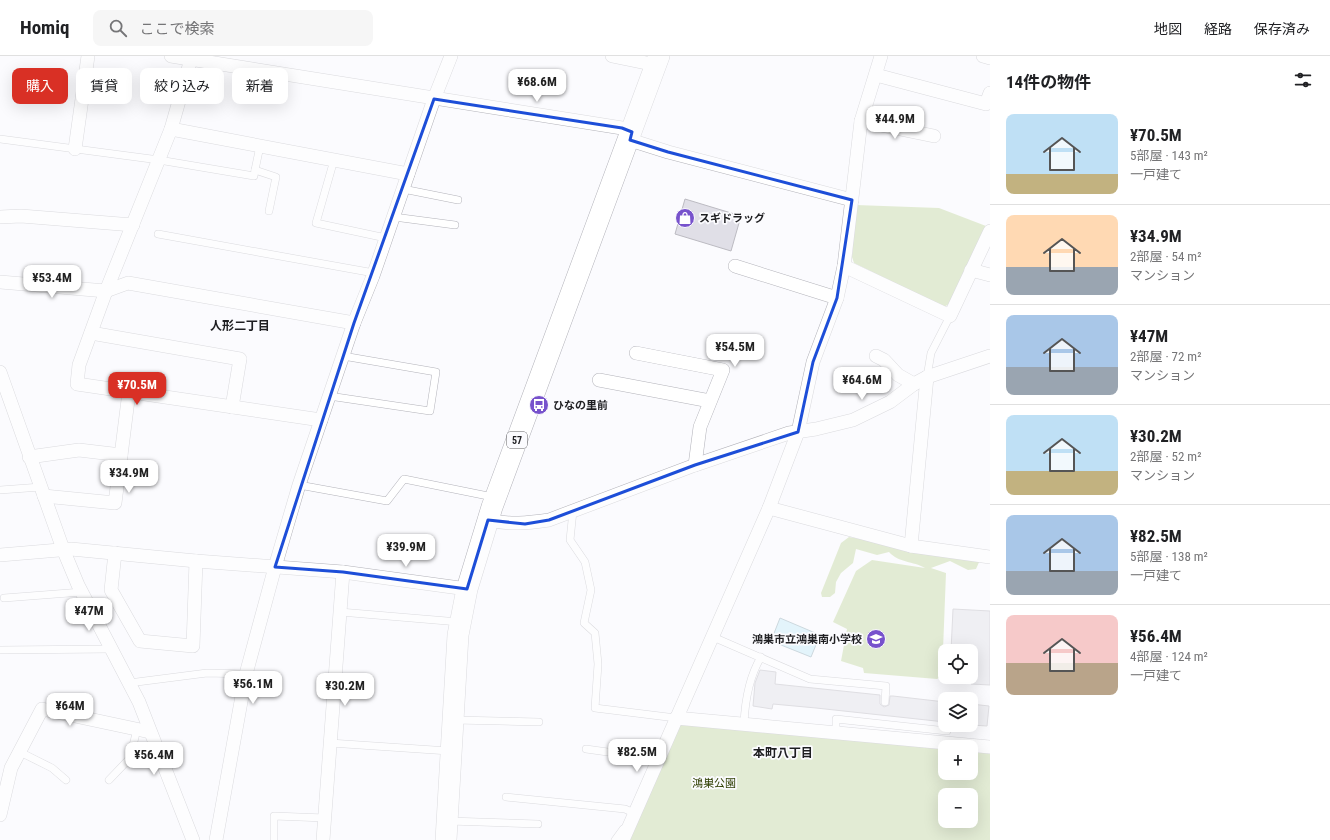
<!DOCTYPE html>
<html lang="ja">
<meta charset="utf-8">
<style>
:root{--surface:#fff;--page:#f6f6f6;--text:#202124;--muted:#757577;--line:#e0e0e0;--accent:#d93025}
body{margin:0;font-family:"Roboto Condensed","Noto Sans JP",sans-serif;background:var(--page);color:var(--text);height:100vh;display:flex;flex-direction:column;font-size:15px;white-space:nowrap}
*{box-sizing:border-box;margin:0}
p{font-size:13px;color:var(--muted)}
.icon{flex:none;width:22px;height:22px;fill:none;stroke:currentColor;stroke-width:2;stroke-linecap:round;stroke-linejoin:round}
.map{position:relative;flex:1;overflow:hidden}
.details{display:flex;flex-direction:column;background:var(--surface);width:340px}
.details>*{flex:none}
.hud{position:absolute;left:12px;top:12px;width:380px;height:36px;display:flex;gap:8px}
.controls{position:absolute;left:938px;top:588px;display:grid;gap:8px}
.controls a{display:grid;place-items:center;width:40px;height:40px;border-radius:8px;background:var(--surface);box-shadow:0 4px 16px #0002;font-size:20px}
.price{position:absolute;translate:-50% -34px;padding:0 9px;border-radius:8px;background:#fff;color:#222;font-size:13px;line-height:26px;filter:drop-shadow(0 1px 2px #0008)}
.price::after{content:'';position:absolute;left:50%;top:24px;width:12px;height:9px;margin-left:-6px;background:inherit;clip-path:polygon(0 0,100% 0,50% 100%)}
.price.current{background:var(--accent);color:#fff}
ul{padding:0;list-style:none}
li{display:flex;align-items:center;gap:12px;height:100px;padding:0 16px}
li+li{border-top:1px solid var(--line)}
li span{display:grid;place-items:center;flex:none;width:112px;height:80px;border-radius:8px;color:#555}
li>.icon{margin-inline-start:auto}
span .icon{width:48px;height:48px;fill:#fffc;stroke-width:1}
li b{font-size:17px}
h2{display:flex;justify-content:space-between;align-items:center;height:48px;padding:0 16px;font-size:17px}
.pill{padding:0 14px;border-radius:8px;background:var(--surface);box-shadow:0 4px 16px #0002;font-size:14px;line-height:36px}
.pill.current{background:var(--accent);color:#fff}
header{display:flex;align-items:center;gap:24px;box-sizing:border-box;height:56px;padding:0 20px;background:var(--surface);border-bottom:1px solid var(--line)}
header strong{font-size:19px}
nav{display:flex;gap:22px;margin-inline-start:auto;font-size:14px}
.search{width:280px;height:36px;background:var(--page);display:flex;align-items:center;gap:10px;box-sizing:border-box;padding:0 14px;border-radius:8px;color:var(--muted);font-size:15px}
main{display:flex;flex:1;min-height:0}
.map>svg:first-child{display:block}
.green{fill:#c4d8a2;fill-rule:evenodd}
.water{fill:#c6eaf8;stroke:#94adb8}
.building{fill:#e0dfe7;stroke:#bcbbc2}
.lines{fill:none;stroke-linecap:round;stroke-linejoin:round}
.service-casing{stroke:#b3b3ba;stroke-width:8}
.minor-casing{stroke:#b3b3ba;stroke-width:14}
.primary-casing{stroke:#b3b3ba;stroke-width:22}
.service{stroke:#fff;stroke-width:7}
.minor{stroke:#fff;stroke-width:13}
.primary{stroke:#fff;stroke-width:21}
.marked{fill:none;stroke:#1d4ed8;stroke-width:3;stroke-linejoin:round}
.labels{text-anchor:middle;dominant-baseline:central;stroke-width:3.5;stroke-linejoin:round;paint-order:stroke}
.shield{fill:#fbfbfe;stroke:#606063;stroke-width:1}
.shield-label{font-size:10px;font-weight:bold;fill:#1e1e21}
.poi-label{font-size:11px;font-weight:bold;fill:#1e1e21;stroke:#fbfbfe;text-anchor:start}
.park-label{font-size:11px;fill:#304004;stroke:#fbfbfe}
.neighbourhood-label{font-size:12px;font-weight:bold;fill:#1e1e21;stroke:#fbfbfe}
</style>
<header>
<strong>Homiq</strong>
<div class="search"><svg class="icon" aria-label="search" viewBox="0 0 24 24"><circle cx="10" cy="10" r="6"/><path d="M15 15l6 6"/></svg>ここで検索</div>
<nav><a>地図</a><a>経路</a><a>保存済み</a></nav>
</header>
<main>
<div class="map">
<svg width="990" height="784" viewBox="0 0 990 784">
<rect width="100%" height="100%" fill="#fbfbfe"/>
<g class="green">
<path d="M856,149L939,152L986,170L949,248L944,251L854,207L852,201Z"/>
<path d="M849,481L980,504L976,513L968,514L950,505L931,512L946,517L942,620L937,623L864,617L863,612L841,605L847,573L833,566L856,515L872,504L925,512C913,505 899,507 889,496L877,499L856,493L853,507L841,517L836,526L835,537L830,541H822L821,537L841,487Z"/>
<path d="M693,667L945,691V717H971V691L990,693V784H628L678,669ZM945,739H971V765H945Z"/>
</g>
<path class="water" d="M780,562L820,579L811,601L771,585Z"/>
<g class="building">
<path d="M685,143L741,160L731,195L675,178Z"/>
<path d="M953,553L990,555V629L971,628V595H951Z"/>
<path d="M760,614L776,616L775,628L880,639V648L884,651L889,649L890,640H893L945,646V666L816,652L773,648L772,653L753,650L755,627Z"/>
<path d="M971,648L989,650L987,670L971,669Z"/>
</g>
<g class="lines">
<g class="service-casing">
<g id="service">
<path d="M0,83L159,104L254,120L255,114"/>
<path d="M260,90L255,114L276,121L269,155"/>
<path d="M334,104L316,167L386,182"/>
<path d="M403,133L458,144"/>
<path d="M394,161L455,169"/>
<path d="M158,178L374,217"/>
<path d="M927,321L931,297L950,260"/>
<path d="M329,340L430,355L436,316L343,300"/>
<path d="M299,429L387,445L404,423L493,441"/>
<path d="M0,434L41,431"/>
<path d="M573,455L570,484L585,506L591,534L584,567L595,577L598,608L595,652L676,662"/>
<path d="M4,542L82,536"/>
<path d="M340,556L459,566"/>
<path d="M713,581L810,623L886,630L885,646"/>
<path d="M0,594L112,593"/>
<path d="M129,627L207,617L246,618"/>
<path d="M455,664L539,666"/>
<path d="M744,668C745,645 749,621 761,601"/>
<path d="M836,676V663L947,675"/>
<path d="M330,687L449,695"/>
<path d="M586,693L658,703"/>
<path d="M20,696L52,712L66,724"/>
<path d="M109,724L130,702L137,673"/>
<path d="M506,741L625,753L634,757"/>
<path d="M449,765L538,768"/>
<path d="M274,784V760L325,762"/>
<path d="M615,784L623,773"/>
</g>
</g>
<g class="minor-casing">
<g id="minor">
<path d="M171,0L622,72L632,76"/>
<path d="M612,0L656,9"/>
<path d="M983,0L990,2"/>
<path d="M191,3L171,73L106,235L79,309L77,328L321,364"/>
<path d="M876,19L986,48L990,37"/>
<path d="M861,65L934,80"/>
<path d="M171,73L408,118"/>
<path d="M630,84L668,96L852,144"/>
<path d="M75,93L88,0"/>
<path d="M0,161L21,160L133,169"/>
<path d="M735,210L837,242"/>
<path d="M844,210L950,260L990,175"/>
<path d="M971,214L990,219"/>
<path d="M0,226L106,235L128,227L354,267"/>
<path d="M91,277L240,303L232,351"/>
<path d="M636,297L723,314L700,371L695,409"/>
<path d="M876,300L884,304L898,319L914,328"/>
<path d="M0,316L63,493L78,529L139,646L193,784"/>
<path d="M599,324L710,345"/>
<path d="M29,401L79,394L121,399"/>
<path d="M44,440L115,447L129,336"/>
<path d="M769,452L911,490L990,501"/>
<path d="M488,464C510,469 528,467 549,464L695,409L789,377L816,373L853,364L890,346L914,328L927,321L990,300"/>
<path d="M911,490L927,321"/>
<path d="M115,497L111,534L140,585L193,590L196,505"/>
<path d="M0,499L71,493L196,505L343,516L467,533"/>
<path d="M676,662L990,691"/>
<path d="M0,759L11,712L42,653L150,676"/>
<path d="M216,784L246,618L275,511L299,429L354,267L373,220L434,43L451,0"/>
<path d="M323,784L343,516"/>
<path d="M623,784L769,452L798,376L813,306L837,242L844,210L861,65L881,0"/>
</g>
</g>
<g class="primary-casing">
<path id="primary" d="M446,784L458,579L467,533L492,451L659,0"/>
</g>
<use href="#service" class="service"/>
<use href="#minor" class="minor"/>
<use href="#primary" class="primary"/>
</g>
<path d="M0 0H990V784H0ZM434,43L622,72L632,76L630,84L668,96L852,144L837,242L813,306L798,376L695,409L549,464L525,468L488,464L467,533L343,516L275,511L354,267Z" fill="#fbfbfe" fill-opacity=".55" fill-rule="evenodd"/>
<path class="marked" d="M434,43L622,72L632,76L630,84L668,96L852,144L837,242L813,306L798,376L695,409L549,464L525,468L488,464L467,533L343,516L275,511L354,267Z"/>
<defs>
<g id="shop-disc" transform="scale(1)"><circle r="9.5" fill="#7752cc" stroke="#fbfbfe"/><path d="M-5-2.5h2.3a2.7 3.5 0 0 1 5.4 0H5L5.5 6h-11ZM-1.5-2.5h3a1.5 2.3 0 0 0-3 0Z" fill="#fff"/></g>
<g id="bus-disc" transform="scale(1)"><circle r="9.5" fill="#7752cc" stroke="#fbfbfe"/><path d="M-5-6H5V4H4V6H2V4H-2V6H-4V4H-5ZM-3.5-4V0h7V-4ZM-3.5 1.2v1.5H-2V1.2ZM2 1.2v1.5H3.5V1.2Z" fill="#fff"/></g>
<g id="school-disc" transform="scale(1)"><circle r="9.5" fill="#7752cc" stroke="#fbfbfe"/><path d="M0-5L7-2L0 1L-7-2ZM-4 1L0 2.5L4 1V4Q0 6-4 4Z" fill="#fff"/></g>
</defs>
<g fill-rule="evenodd">
<use href="#shop-disc" x="685" y="162"/>
<use href="#bus-disc" x="539" y="349"/>
<use href="#school-disc" x="876" y="583"/>
</g>
<g class="labels">
<rect class="shield" x="507" y="376" width="20" height="16" rx="3"/>
<g class="shield-label">
<text x="517" y="384">57</text>
</g>
<g class="poi-label">
<text x="699" y="162">スギドラッグ</text>
<text x="553" y="349">ひなの里前</text>
<text x="862" y="583" text-anchor="end">鴻巣市立鴻巣南小学校</text>
</g>
<g class="park-label">
<text x="714" y="727">鴻巣公園</text>
</g>
<g class="neighbourhood-label">
<text x="240" y="270">人形二丁目</text>
<text x="783" y="697">本町八丁目</text>
</g>
</g>
</svg>
<div class="controls">
<a><svg class="icon" aria-label="locate" viewBox="0 0 24 24"><circle cx="12" cy="12" r="6"/><path d="M12 2v4M12 18v4M2 12h4M18 12h4"/></svg></a>
<a><svg class="icon" aria-label="layers" viewBox="0 0 24 24"><path d="M12 4l9 5-9 5-9-5zM3 14l9 5 9-5"/></svg></a>
<a>+</a>
<a>−</a>
</div>
<b class="price" style="left:537px;top:47px">¥68.6M</b>
<b class="price" style="left:895px;top:84px">¥44.9M</b>
<b class="price" style="left:52px;top:243px">¥53.4M</b>
<b class="price" style="left:735px;top:312px">¥54.5M</b>
<b class="price" style="left:862px;top:345px">¥64.6M</b>
<b class="price current" style="left:137px;top:350px">¥70.5M</b>
<b class="price" style="left:129px;top:438px">¥34.9M</b>
<b class="price" style="left:406px;top:512px">¥39.9M</b>
<b class="price" style="left:89px;top:576px">¥47M</b>
<b class="price" style="left:253px;top:649px">¥56.1M</b>
<b class="price" style="left:345px;top:651px">¥30.2M</b>
<b class="price" style="left:70px;top:671px">¥64M</b>
<b class="price" style="left:637px;top:717px">¥82.5M</b>
<b class="price" style="left:154px;top:720px">¥56.4M</b>
<div class="hud">
<a class="pill current">購入</a>
<a class="pill">賃貸</a>
<a class="pill">絞り込み</a>
<a class="pill">新着</a>
</div>
</div>
<section class="details">
<h2>14件の物件<svg class="icon" aria-label="filters" viewBox="0 0 24 24"><path d="M4 7h16M4 17h16"/><circle cx="9" cy="7" r="2"/><circle cx="15" cy="17" r="2"/></svg></h2>
<ul>
<li><span style="background:linear-gradient(#bfe0f5 75%,#c2b280 0)"><svg class="icon" aria-label="home" viewBox="0 0 24 24"><path d="M3 11l9-7 9 7M6 9v11h12V9"/></svg></span><div><b>¥70.5M</b><p>5部屋 · 143 m²</p><p>一戸建て</p></div></li>
<li><span style="background:linear-gradient(#ffd9b3 65%,#9aa5b1 0)"><svg class="icon" aria-label="home" viewBox="0 0 24 24"><path d="M3 11l9-7 9 7M6 9v11h12V9"/></svg></span><div><b>¥34.9M</b><p>2部屋 · 54 m²</p><p>マンション</p></div></li>
<li><span style="background:linear-gradient(#a9c7e8 65%,#9aa5b1 0)"><svg class="icon" aria-label="home" viewBox="0 0 24 24"><path d="M3 11l9-7 9 7M6 9v11h12V9"/></svg></span><div><b>¥47M</b><p>2部屋 · 72 m²</p><p>マンション</p></div></li>
<li><span style="background:linear-gradient(#bfe0f5 70%,#c2b280 0)"><svg class="icon" aria-label="home" viewBox="0 0 24 24"><path d="M3 11l9-7 9 7M6 9v11h12V9"/></svg></span><div><b>¥30.2M</b><p>2部屋 · 52 m²</p><p>マンション</p></div></li>
<li><span style="background:linear-gradient(#a9c7e8 70%,#9aa5b1 0)"><svg class="icon" aria-label="home" viewBox="0 0 24 24"><path d="M3 11l9-7 9 7M6 9v11h12V9"/></svg></span><div><b>¥82.5M</b><p>5部屋 · 138 m²</p><p>一戸建て</p></div></li>
<li><span style="background:linear-gradient(#f6c9c9 60%,#b9a48a 0)"><svg class="icon" aria-label="home" viewBox="0 0 24 24"><path d="M3 11l9-7 9 7M6 9v11h12V9"/></svg></span><div><b>¥56.4M</b><p>4部屋 · 124 m²</p><p>一戸建て</p></div></li>
</ul>
</section>
</main>
